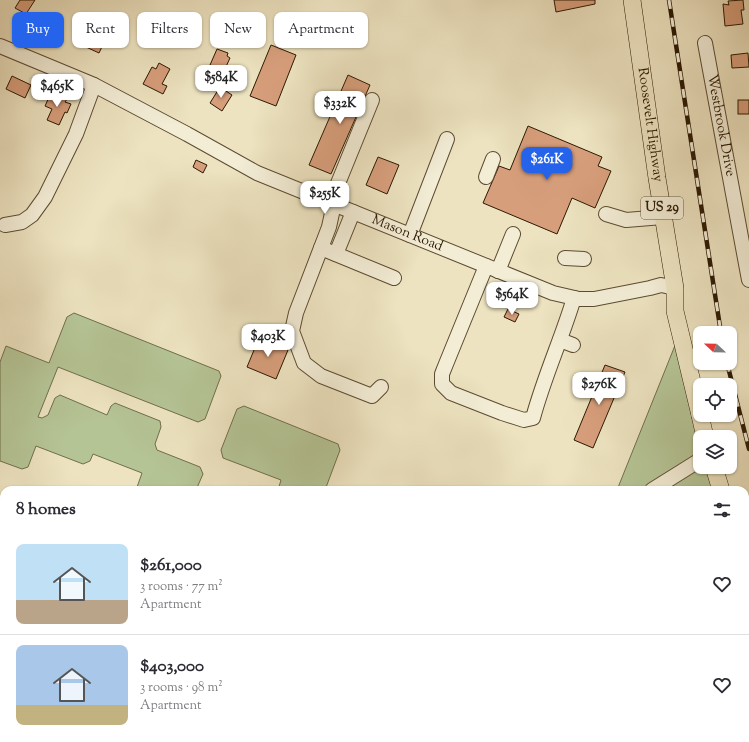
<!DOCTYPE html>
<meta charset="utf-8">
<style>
:root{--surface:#fff;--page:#f7f7f7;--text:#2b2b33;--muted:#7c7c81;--line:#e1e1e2;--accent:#2563eb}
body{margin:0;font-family:"Sorts Mill Goudy",serif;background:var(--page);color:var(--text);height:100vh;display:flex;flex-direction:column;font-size:15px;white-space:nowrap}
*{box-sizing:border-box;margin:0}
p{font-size:13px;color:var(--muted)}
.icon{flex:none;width:22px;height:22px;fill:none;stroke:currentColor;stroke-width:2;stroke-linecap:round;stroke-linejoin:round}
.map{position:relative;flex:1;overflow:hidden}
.details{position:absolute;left:0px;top:486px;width:749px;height:256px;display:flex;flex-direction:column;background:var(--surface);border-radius:12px 12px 0 0;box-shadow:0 1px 3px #0004}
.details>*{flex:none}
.banner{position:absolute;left:12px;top:12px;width:400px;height:36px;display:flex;gap:8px}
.needle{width:26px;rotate:292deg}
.tools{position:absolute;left:693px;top:326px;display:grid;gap:8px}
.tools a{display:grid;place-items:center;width:44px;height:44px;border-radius:8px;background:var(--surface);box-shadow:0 1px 3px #0004;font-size:20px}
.price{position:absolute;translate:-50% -34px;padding:0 9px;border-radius:8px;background:#fff;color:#222;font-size:13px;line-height:26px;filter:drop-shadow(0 1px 2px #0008)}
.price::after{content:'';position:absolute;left:50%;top:24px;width:12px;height:9px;margin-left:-6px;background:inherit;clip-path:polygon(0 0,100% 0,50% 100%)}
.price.selected{background:var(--accent);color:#fff}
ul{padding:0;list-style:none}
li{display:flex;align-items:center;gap:12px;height:100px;padding:0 16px}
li+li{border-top:1px solid var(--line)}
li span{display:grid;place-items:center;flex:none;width:112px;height:80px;border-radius:8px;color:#555}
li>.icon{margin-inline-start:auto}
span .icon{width:48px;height:48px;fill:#fffc;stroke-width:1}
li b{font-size:17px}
h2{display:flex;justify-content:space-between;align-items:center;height:48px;padding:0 16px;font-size:17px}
.chip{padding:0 14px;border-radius:8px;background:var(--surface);box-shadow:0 1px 3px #0004;font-size:14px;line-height:36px}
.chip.selected{background:var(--accent);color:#fff}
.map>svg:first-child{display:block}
.green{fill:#b5c495;stroke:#706e4b}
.building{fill:#d79e7b;stroke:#2c1801}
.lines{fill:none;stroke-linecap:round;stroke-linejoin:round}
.minor-casing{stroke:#5c4b31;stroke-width:16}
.major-casing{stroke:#2c1801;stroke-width:18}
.minor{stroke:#f3edd6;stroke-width:14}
.major{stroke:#ede3c0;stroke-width:17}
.rail-casing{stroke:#2c1801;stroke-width:4.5}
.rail{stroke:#f3edd6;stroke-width:3;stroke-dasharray:9;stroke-linecap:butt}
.labels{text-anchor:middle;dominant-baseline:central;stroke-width:4;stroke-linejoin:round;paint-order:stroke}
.shield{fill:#f3edd6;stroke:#685841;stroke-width:1}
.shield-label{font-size:13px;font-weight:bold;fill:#2c1801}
.street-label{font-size:14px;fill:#2c1801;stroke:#f3edd6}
</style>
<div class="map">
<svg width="749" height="742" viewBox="0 0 749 742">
<rect width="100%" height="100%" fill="#ede3c0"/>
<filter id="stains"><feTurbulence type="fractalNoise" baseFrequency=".005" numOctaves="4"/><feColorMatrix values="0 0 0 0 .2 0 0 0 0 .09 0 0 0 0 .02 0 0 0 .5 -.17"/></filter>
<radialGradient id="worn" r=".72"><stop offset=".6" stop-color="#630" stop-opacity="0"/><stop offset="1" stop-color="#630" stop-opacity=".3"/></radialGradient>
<g class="green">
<path d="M74,313L219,371L221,376L205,419L198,422L58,367L38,417L42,418L48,415L55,398L60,395L107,415L111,406L115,403L160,421L161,427L155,444L157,450L200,467L203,474L196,490H136L142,473L93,454L90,461L83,464L36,446L28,467L22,469L0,461V362L6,346L49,363L67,317Z"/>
<path d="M684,323L700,437V467H715L725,490H617Z"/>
<path d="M244,406L338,444L340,450L325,490H278L281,480L223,458L221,450L237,409Z"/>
<path d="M745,537L749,546V651L745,652Z"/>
</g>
<g class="building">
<path d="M20,0H35L26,14L15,8Z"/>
<path d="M554,0H595V4L556,12Z"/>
<path d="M743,0L744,10H741L743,24L725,26L723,4L729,5L728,1Z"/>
<path d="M93,30L107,36L99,53L86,47Z"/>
<path d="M271,45L296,55L276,106L250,96Z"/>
<path d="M217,49L228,53L227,56L230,58L224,71L210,65Z"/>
<path d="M748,53L749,67L732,68L731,55Z"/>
<path d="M159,63L170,69L162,84L167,86L163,94L143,84L152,67L156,69Z"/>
<path d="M348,75L370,85L331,174L309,165Z"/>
<path d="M12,76L31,85L25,98L6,89Z"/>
<path d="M220,87L232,95L222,111L210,103Z"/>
<path d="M57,94L67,99L65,102L71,104L67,113L65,112L59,125L47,120L52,109L45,106L50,95L55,98Z"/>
<rect x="738" y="100" width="11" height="14"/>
<path d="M528,126L602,157L598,166L611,171L595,208L572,198L557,234L483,203L499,166L510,170Z"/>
<path d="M378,157L399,165L387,194L366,185Z"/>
<path d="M196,160L207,165L203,173L193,167Z"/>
<path d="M508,309L519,314L515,322L504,317Z"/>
<path d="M259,338L288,350L276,379L247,367Z"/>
<path d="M605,365L625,372L593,448L574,440Z"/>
</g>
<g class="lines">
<g class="minor-casing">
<g id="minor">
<path id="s1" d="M705,43L749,280"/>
<path id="s2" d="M0,46L94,85L187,134L257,173L553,293L579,299H594L650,288L661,285L675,288"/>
<path d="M486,177L493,159"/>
<path d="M330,203L372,100"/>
<path d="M334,204L329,227L296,313L292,331L304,363L321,376L372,396L381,387"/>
<path d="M606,214L626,220L663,217"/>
<path d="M5,225L22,222L32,215L45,197L76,134L94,85"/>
<path d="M410,235L447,139"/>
<path d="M321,248L394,278"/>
<path d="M336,254L353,212"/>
<path d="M565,258L584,259"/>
<path d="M486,266L446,364L442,374V384L451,393L502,413L524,420L533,418C544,377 562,338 574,298"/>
<path d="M498,271L513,234"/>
<path d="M560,340L573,345"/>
<path d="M652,490L700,460"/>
<path d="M745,620L749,618"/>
<path d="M683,739H688L689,742"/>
<path d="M519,742L520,738"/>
</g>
</g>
<g class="major-casing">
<g id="major">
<path id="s3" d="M632,0L657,178L675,288V311L700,415"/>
<path d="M700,415L705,437"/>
<path d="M714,467L721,490"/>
<path d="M745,551L749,561"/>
</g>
</g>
<use href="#minor" class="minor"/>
<use href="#major" class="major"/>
<g class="rail-casing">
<g id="rail">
<path d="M669,0L721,333"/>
<path d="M727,363L749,449"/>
</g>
</g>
<use href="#rail" class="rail"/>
</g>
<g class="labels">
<rect class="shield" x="641" y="197" width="42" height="22" rx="3"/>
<g class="shield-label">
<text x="662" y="208">US 29</text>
</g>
<g class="street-label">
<text stroke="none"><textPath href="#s3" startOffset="126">Roosevelt Highway</textPath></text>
<text stroke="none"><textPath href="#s1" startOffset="84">Westbrook Drive</textPath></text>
<text stroke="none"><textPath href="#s2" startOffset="449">Mason Road</textPath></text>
</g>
</g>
<rect width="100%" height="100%" filter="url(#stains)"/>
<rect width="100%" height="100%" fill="url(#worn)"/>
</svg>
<div class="tools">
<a><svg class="needle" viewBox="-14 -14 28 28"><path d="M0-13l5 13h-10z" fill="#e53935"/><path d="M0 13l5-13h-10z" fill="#7c7c81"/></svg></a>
<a><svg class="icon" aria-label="locate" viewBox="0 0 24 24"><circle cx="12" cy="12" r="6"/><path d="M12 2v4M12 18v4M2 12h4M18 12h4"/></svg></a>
<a><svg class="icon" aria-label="layers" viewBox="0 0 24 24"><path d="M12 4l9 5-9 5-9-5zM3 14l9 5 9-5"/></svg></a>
</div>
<b class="price" style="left:221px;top:99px">$584K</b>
<b class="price" style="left:57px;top:108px">$465K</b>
<b class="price" style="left:340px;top:125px">$332K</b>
<b class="price selected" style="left:547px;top:181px">$261K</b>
<b class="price" style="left:325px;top:215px">$255K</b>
<b class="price" style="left:512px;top:316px">$564K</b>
<b class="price" style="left:268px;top:358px">$403K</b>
<b class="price" style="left:599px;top:406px">$276K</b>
<div class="banner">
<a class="chip selected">Buy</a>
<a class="chip">Rent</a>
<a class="chip">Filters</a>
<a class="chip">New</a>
<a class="chip">Apartment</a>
</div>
<section class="details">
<h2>8 homes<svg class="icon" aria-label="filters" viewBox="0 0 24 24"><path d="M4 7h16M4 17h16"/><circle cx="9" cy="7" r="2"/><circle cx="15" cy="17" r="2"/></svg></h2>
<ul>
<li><span style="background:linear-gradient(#bfe0f5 70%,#b9a48a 0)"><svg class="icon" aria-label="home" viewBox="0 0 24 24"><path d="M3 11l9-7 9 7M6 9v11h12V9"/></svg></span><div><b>$261,000</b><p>3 rooms · 77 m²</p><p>Apartment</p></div><svg class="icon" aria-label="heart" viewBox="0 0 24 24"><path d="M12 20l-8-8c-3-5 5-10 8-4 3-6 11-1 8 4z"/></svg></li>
<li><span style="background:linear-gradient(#a9c7e8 75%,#c2b280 0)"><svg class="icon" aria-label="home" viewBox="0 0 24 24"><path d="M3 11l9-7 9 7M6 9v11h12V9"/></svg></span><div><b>$403,000</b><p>3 rooms · 98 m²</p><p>Apartment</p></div><svg class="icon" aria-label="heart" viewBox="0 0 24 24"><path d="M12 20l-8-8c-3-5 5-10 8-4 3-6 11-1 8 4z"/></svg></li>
</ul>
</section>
</div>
